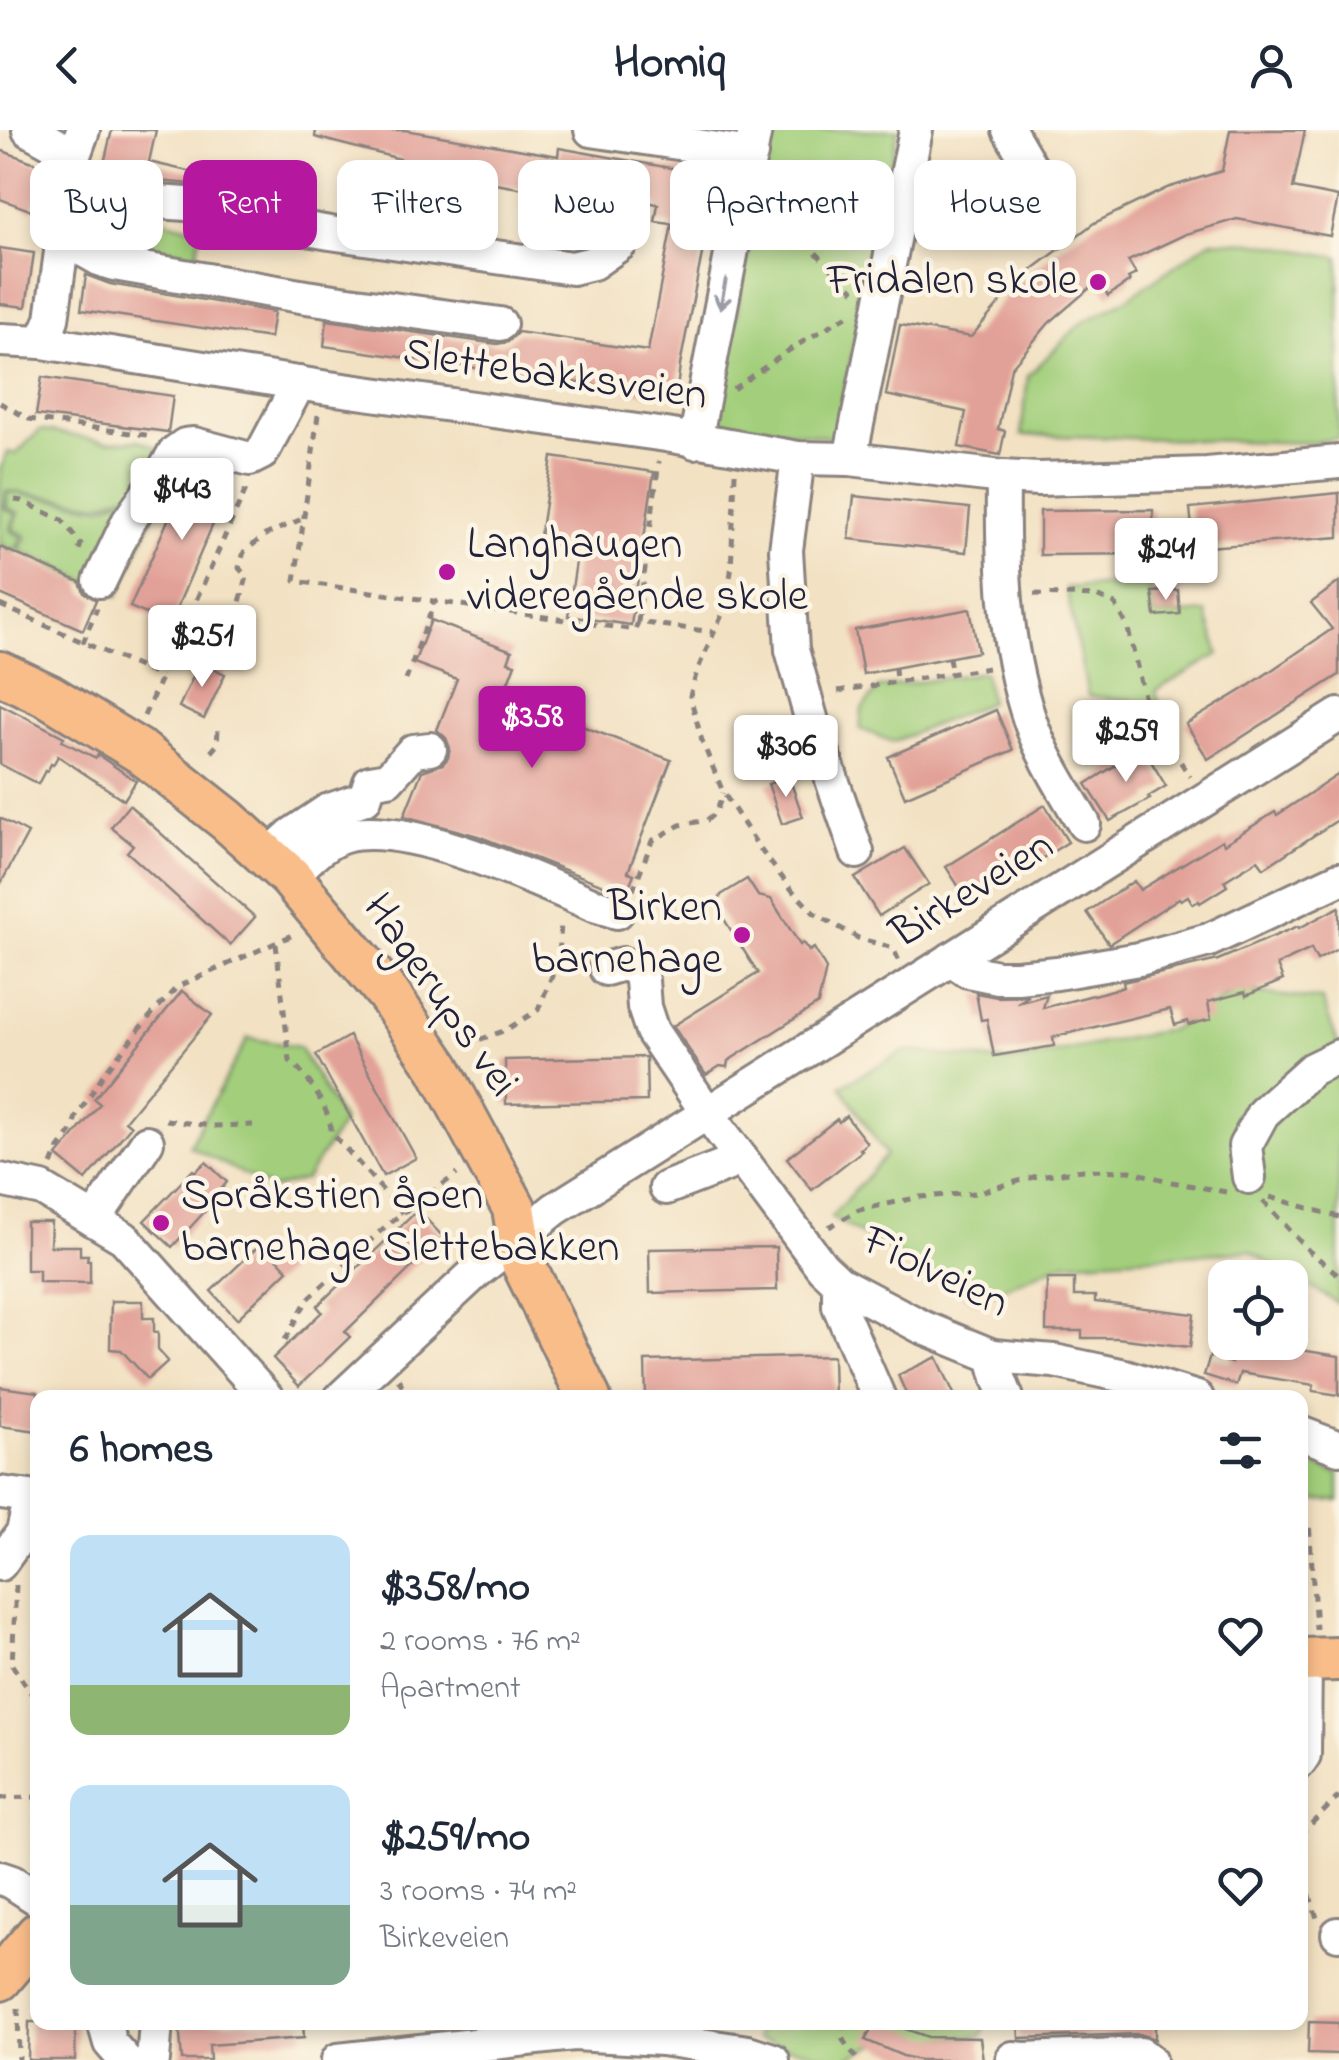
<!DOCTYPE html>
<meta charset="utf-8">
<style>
:root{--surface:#fff;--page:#f2f2f3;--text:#1f2937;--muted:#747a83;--accent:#b5179e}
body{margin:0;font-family:"Indie Flower",sans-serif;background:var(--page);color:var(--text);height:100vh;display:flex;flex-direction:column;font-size:38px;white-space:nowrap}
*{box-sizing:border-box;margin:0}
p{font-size:32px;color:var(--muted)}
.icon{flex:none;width:55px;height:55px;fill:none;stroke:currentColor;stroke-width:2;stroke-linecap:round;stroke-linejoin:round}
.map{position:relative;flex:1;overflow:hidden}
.sheet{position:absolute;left:30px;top:1260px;width:1278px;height:640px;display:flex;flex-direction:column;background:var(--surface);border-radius:20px;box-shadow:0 5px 15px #0003}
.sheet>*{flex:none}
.hud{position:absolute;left:30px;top:30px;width:1280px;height:90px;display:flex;gap:20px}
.fabs{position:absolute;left:1208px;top:1130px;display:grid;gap:20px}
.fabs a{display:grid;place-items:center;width:100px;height:100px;border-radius:20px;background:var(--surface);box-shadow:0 5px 15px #0003;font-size:50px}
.price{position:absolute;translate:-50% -85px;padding:0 22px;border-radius:10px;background:#fff;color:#222;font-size:32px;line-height:65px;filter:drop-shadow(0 2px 5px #0008)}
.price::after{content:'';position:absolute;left:50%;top:60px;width:30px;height:22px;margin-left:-15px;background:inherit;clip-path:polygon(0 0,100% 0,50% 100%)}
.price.current{background:var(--accent);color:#fff}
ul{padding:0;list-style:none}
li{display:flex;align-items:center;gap:30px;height:250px;padding:0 40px}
li span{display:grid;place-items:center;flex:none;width:280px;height:200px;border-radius:20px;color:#555}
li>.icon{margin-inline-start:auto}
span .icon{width:120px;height:120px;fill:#fffc;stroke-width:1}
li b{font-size:42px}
h2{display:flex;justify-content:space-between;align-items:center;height:120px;padding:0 40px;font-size:42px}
.tag{padding:0 35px;border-radius:20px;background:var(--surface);box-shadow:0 5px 15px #0003;font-size:35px;line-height:90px}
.tag.current{background:var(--accent);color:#fff}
header{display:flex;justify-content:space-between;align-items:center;height:130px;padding:0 40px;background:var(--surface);font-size:45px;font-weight:700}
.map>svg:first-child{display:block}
.green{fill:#a3cf7c;stroke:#62785c;stroke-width:2.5}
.building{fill:#e2a198}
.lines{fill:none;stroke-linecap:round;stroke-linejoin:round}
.minor-casing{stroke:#8a827e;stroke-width:38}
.major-casing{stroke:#8a827e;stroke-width:48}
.path{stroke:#8a827e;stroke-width:5;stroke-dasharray:8 8;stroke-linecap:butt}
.minor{stroke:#fff;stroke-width:32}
.major{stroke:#f9bd89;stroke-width:42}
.oneway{stroke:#9c9ca7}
.poi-dot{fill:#b5179e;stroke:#fcf5e5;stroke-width:4}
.labels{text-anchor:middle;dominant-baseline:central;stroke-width:9;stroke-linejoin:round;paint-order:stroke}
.poi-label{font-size:45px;fill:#22223b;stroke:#fcf5e5;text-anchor:end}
.street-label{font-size:45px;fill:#22223b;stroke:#fcf5e5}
</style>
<header><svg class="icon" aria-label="back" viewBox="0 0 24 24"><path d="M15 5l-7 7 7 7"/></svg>Homiq<svg class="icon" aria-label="person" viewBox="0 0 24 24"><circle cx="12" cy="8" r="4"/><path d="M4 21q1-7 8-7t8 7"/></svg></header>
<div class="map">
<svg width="1339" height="1930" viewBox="0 0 1339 1930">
<rect width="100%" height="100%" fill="#fcf5e5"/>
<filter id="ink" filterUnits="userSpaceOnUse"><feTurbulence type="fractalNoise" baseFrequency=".01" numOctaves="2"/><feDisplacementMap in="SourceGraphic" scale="20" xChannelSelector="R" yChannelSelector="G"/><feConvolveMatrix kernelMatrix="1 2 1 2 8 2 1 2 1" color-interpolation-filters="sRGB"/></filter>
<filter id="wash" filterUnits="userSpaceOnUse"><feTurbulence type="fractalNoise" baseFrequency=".0048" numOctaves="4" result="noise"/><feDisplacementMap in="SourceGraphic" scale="40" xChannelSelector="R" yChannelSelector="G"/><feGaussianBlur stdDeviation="2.25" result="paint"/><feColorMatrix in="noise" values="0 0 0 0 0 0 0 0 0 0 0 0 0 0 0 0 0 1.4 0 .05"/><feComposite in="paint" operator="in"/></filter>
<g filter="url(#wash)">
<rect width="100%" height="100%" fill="#f2e1c2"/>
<g class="green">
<path d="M771,0H898L835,308L717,291Z"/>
<path d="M100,82L140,84L201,100L197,125L135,114L131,131L94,117Z"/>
<path d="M1211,111L1252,112L1339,127V308L1311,313L1021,305L1028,246L1080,194L1125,170Z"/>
<path d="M40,300L109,312L139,310L160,319L139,360L99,374L6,361L4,379L16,384L10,400L22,407L15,421L0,414V339L8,322L16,324Z"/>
<path d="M7,362L101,377L133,364L153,386L118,466L19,420L26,406L13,399L19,383L7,378Z"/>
<path d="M1148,453L1155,486L1206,482L1219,524L1156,561L1159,574L1135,581L1131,570L1088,566L1066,458Z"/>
<path d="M984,542L990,572L893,612L860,599L862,579L879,558Z"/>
<path d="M1237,861L1322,870L1339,916V1174L1250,1121L1064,1132L976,1170L831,1087L886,1025L841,956L905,921L1010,932L1172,899Z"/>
<path d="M248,908L299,917L343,992L306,1049L272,1059L189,1016Z"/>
<path d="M1300,1330L1339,1344V1371L1313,1370L1312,1383L1300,1384Z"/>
<path d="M759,1893H986L982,1906L883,1911L843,1930L756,1909Z"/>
</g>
<g id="blocks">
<g class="building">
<path d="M112,0H156L149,32L205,45L203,55L101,46Z"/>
<path d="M316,0H405L558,26L559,18L693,42L692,49L716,53L680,235L676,267L324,216L327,190L497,214L508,212L518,202L648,221L672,94L655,92L658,74L594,63V66L566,61L565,66L478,51L476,61L426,52L418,96L392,92L400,29L315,7Z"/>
<path d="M1230,0H1305L1293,58L1338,67L1330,106L1237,89L1186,104L1128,131L1136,144L1128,148L1130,151L1108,166L1098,151L1049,193L1011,238L998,299L1005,301L1000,325L959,317L966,282L886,265L900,195L971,207L1004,168L1033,139L1094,93L1167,58L1222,41Z"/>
<path d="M0,20L49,38L32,81L0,69Z"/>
<path d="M0,118L34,123L26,177L0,174Z"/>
<path d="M86,145L110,154L274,182L270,208L81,180Z"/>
<path d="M42,247L173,266L168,302L36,285Z"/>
<path d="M552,327L654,342L631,495L568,486L578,418L539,413Z"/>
<path d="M192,335L234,345L170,494L130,477Z"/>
<path d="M1339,363V407L1194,418L1190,378Z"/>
<path d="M854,366L970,378L966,422L849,409Z"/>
<path d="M1153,380L1154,424L1040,425V381Z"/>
<path d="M0,417L80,452L84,463L96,470L83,500L0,464Z"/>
<path d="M1339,452V545L1208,629L1186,594L1244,559L1332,499L1311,473Z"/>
<path d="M1178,460L1180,484L1155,486L1152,462Z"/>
<path d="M970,479L978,522L863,544L855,500Z"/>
<path d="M431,490L512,521L508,532L515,534L507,555L511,557L506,567L671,630L628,742L634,744L626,764L478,706L404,686L422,641L443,634L448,628L450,618L446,608L437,600L457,549L414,533Z"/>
<path d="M200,532L225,544L204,589L179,577Z"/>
<path d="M0,574L64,607L62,611L96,628L98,625L136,651L124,670L58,626L53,635L51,634L47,642L45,641L38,654L0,634Z"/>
<path d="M996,580L1013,620L905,667L888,627Z"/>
<path d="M1143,618L1166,656L1148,667L1150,669L1110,691L1086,654Z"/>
<path d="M1339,644V689L1264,738L1258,730L1224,751L1227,756L1200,773L1199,771L1193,774L1188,766L1181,770L1179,768L1109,814L1087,782L1134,751L1140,760L1222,710L1224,714L1275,682L1277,685Z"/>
<path d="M789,647L803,687L782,694L768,654Z"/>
<path d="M129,675L255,787L230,815L127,722L133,715L111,697Z"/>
<path d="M1045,675L1068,712L970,774L946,737Z"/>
<path d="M0,688L28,703L0,755Z"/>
<path d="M905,718L929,754L879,786L855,748Z"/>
<path d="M747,749L758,766L771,769L800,815L803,813L809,821L814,818L826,839L818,874L728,931L727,937L720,936L706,945L673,896L758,843L717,778L721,765Z"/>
<path d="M1339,777V818L1317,830L1311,819L1277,835L1283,850L1246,866L1245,862L1208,872L1211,889L1189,895L1188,891L1175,895L1170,879L1053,907L1054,916L994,926L987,889L981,890L976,863L997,867L1029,866L1017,873L1047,865L1043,878L1124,857L1123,852L1218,830L1298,796L1299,798Z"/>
<path d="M182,861L212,885L125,991L131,996L86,1050L57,1026L100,974L94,969Z"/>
<path d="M349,906L416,1028L383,1046L316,925Z"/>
<path d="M646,927L647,971L506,974L505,930Z"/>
<path d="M846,986L867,1013L860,1019L862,1021L812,1060L787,1028L837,989L839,992Z"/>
<path d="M206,1032L227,1052L218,1063L220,1065L172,1117L144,1091L193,1040L195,1042Z"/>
<path d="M418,1080L443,1107L345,1202L350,1207L299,1256L273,1228L322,1182L317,1176Z"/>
<path d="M26,1092H51L50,1116H80V1125H88L87,1130H90V1153L39,1152V1140H26Z"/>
<path d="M262,1113L288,1140L237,1189L211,1161Z"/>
<path d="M776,1117L777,1160L650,1163L649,1119Z"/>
<path d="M1047,1149H1074V1166H1095V1172L1194,1184L1190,1217L1117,1208H1082V1201H1046Z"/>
<path d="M111,1171H143V1188H154V1202H158V1220L168,1231L148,1249L121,1220L110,1219Z"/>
<path d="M1234,1212H1282L1281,1217L1339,1226V1265L1313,1261L1314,1255L1240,1243L1236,1255L1204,1245L1210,1226L1231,1233Z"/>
<path d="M833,1226L834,1268H646L645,1231Z"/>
<path d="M937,1227L956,1268H908L898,1245Z"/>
<path d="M0,1257L38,1262V1301L0,1296Z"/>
<path d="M29,1892H76L75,1930H28Z"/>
<path d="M179,1892H303L304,1908L209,1915L210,1930H182Z"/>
<path d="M876,1892H886L928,1907L980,1908L983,1930H919L903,1926L865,1910Z"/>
<path d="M1018,1892H1155V1909L1140,1904L1019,1908Z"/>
<path d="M1309,1892L1339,1893V1924L1308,1923Z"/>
</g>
</g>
</g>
<g filter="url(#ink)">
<use href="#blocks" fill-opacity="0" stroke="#8a827e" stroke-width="2.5"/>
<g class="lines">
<g class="minor-casing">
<g id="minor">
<path d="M29,0L74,25"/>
<path d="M591,0L751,24"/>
<path d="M1009,0L1037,48"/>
<path d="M68,61L114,69L201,75L267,92L330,103L572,138L593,133L620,114"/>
<path d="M62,108L101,130L114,134L306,167L500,194"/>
<path d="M0,210L42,212L322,257L666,305L798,328L850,329L1003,347L1038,349L1207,344L1339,332"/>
<path d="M42,212L52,189L74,25L83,0"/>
<path d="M695,312L755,0"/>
<path d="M798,328L786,420L792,520L813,595L857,722"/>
<path d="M850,329L916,0"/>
<path d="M1003,347C1002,430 1003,512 1030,591C1043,628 1065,661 1084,694"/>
<path d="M100,451L128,392L167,336L174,323L185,315L194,314L250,329L262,323L299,253"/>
<path d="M268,726L291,705L327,681L365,668L370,652L388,649L413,621L430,619"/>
<path d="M290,747C306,732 323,712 345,706C406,689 536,750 594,775L617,782"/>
<path d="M951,829L968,841L997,847H1017L1057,843L1139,829L1209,810L1339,749"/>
<path d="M606,839L623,834L636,839L642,850L644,877L652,901L708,984L822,1137L839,1153L922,1197L993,1226L1054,1231L1125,1246L1197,1268"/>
<path d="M1249,1047L1245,1016L1263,983L1312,939L1339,926"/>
<path d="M0,1050L42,1059L124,1108L267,1268"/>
<path d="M666,1058L726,1035L739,1026"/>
<path d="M94,1090L147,1012"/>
<path d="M839,1153V1176L879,1268"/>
<path d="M993,1226L999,1248L1007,1268"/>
<path d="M341,1268L474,1144L555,1079L1339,585"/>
<path d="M1300,1303L1339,1318"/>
<path d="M0,1363L38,1368"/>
<path d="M0,1434L23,1402L31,1368"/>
<path d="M1300,1631L1304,1625L1305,1530"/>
<path d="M0,1748L12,1752L38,1769"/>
<path d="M1338,1804H1339"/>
<path d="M104,1892L110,1913L125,1930"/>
<path d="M1013,1928L1025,1929L1141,1924L1149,1930"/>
<path d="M153,1930L156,1892"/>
<path d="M338,1930L574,1904L662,1909L748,1922L773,1930"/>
</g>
</g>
<g class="major-casing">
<g id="major">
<path d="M0,543L49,566L141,622L227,690L290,747L388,864L439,938L514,1078L523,1133L589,1268"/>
<path d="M1300,1530L1339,1529"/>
<path d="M0,1849L38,1804"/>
</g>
</g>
<g class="path">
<path d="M770,78L855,161"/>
<path d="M733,259L794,217L850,184"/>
<path d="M0,273L29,289L153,306"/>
<path d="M318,285L295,451L635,500L638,492L713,502"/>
<path d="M735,343L731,442L725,478L697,541L690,566L702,611L723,662L760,719L792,760L814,783L858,808L893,818L899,831"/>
<path d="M15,370L22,371L62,390L81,414L77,427"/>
<path d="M1034,464L1096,466L1115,474L1127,495L1147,578L1190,647"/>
<path d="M0,475L161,547"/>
<path d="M638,492L659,331"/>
<path d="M254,497L238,479L247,447L239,438L244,422L265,405L304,388"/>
<path d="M83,513L97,478"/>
<path d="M949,528L952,544"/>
<path d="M895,538L896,552"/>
<path d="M406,550L434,473"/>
<path d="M838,561L988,538"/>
<path d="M144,586L247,357"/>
<path d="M211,622L217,615L218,599"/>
<path d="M633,760L652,711L680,695L707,690L716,682L723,663"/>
<path d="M276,814L290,931C306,943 332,983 331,1002L403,1083"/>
<path d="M465,915L506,900L538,880L559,829L561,792"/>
<path d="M166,990L211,996L253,995"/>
<path d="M52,1035L59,1018L71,1002L76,987L103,945L144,893L177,857L295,804"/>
<path d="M1270,1067L1339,1087"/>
<path d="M1263,1071L1309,1121L1339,1145"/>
<path d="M829,1097L859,1080L920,1067L976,1063L1037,1046L1083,1040L1130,1041L1172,1052L1226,1062"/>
<path d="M285,1210L307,1170L389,1093L457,1044"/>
<path d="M398,1249L411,1268"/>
<path d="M1300,1392L1309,1391L1316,1499"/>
<path d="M16,1455L12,1535L38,1573"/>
<path d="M0,1668L38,1667"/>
<path d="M1300,1705L1339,1666"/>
<path d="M1300,1734L1317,1788"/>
<path d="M18,1878L19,1930"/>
<path d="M843,1892V1910L858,1930"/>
</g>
<use href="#minor" class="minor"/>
<use href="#major" class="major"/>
</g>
<defs><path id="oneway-shaft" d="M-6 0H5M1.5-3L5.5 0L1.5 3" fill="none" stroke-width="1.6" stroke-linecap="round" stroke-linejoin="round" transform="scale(2.5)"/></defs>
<use class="oneway" href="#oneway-shaft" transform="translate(723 164) rotate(101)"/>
</g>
<g class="poi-dot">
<circle cx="1098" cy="152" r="10"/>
<circle cx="447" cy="442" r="10"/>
<circle cx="742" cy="805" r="10"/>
<circle cx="161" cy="1093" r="10"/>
</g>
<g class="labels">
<g class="poi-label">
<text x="1078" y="152">Fridalen skole</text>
<text x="467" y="416" text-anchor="start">Langhaugen<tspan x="467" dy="52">videregående skole</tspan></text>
<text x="722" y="779">Birken<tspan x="722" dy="52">barnehage</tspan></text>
<text x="181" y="1067" text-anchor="start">Språkstien åpen<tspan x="181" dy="52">barnehage Slettebakken</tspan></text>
</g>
<g class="street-label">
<text transform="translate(555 246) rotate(8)">Slettebakksveien</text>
<text transform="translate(973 761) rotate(-32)">Birkeveien</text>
<text transform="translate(439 866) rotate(55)">Hagerups vei</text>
<text transform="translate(935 1143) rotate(26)">Fiolveien</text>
</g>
</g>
</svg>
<div class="fabs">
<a><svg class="icon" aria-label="locate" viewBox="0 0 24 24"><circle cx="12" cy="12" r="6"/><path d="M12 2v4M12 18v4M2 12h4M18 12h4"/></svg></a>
</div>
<b class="price" style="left:182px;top:413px">$443</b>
<b class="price" style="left:1166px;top:473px">$241</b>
<b class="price" style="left:202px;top:560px">$251</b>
<b class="price current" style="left:532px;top:641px">$358</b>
<b class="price" style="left:1126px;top:655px">$259</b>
<b class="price" style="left:786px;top:670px">$306</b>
<div class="hud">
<a class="tag">Buy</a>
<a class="tag current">Rent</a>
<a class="tag">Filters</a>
<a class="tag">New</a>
<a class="tag">Apartment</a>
<a class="tag">House</a>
</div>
<section class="sheet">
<h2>6 homes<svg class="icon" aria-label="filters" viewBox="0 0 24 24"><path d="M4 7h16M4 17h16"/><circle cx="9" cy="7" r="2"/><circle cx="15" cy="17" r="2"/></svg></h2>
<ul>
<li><span style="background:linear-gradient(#bfe0f5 75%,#8fb573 0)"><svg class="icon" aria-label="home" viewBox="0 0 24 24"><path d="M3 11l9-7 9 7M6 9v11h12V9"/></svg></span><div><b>$358/mo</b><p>2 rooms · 76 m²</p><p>Apartment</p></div><svg class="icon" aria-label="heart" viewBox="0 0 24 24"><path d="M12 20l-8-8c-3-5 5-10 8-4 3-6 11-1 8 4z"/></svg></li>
<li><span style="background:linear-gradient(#bfe0f5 60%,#7fa58c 0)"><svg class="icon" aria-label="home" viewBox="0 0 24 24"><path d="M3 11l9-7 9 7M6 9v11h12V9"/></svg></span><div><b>$259/mo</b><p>3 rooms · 74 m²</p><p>Birkeveien</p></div><svg class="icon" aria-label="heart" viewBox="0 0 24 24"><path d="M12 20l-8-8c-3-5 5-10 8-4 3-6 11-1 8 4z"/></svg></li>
</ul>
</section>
</div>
